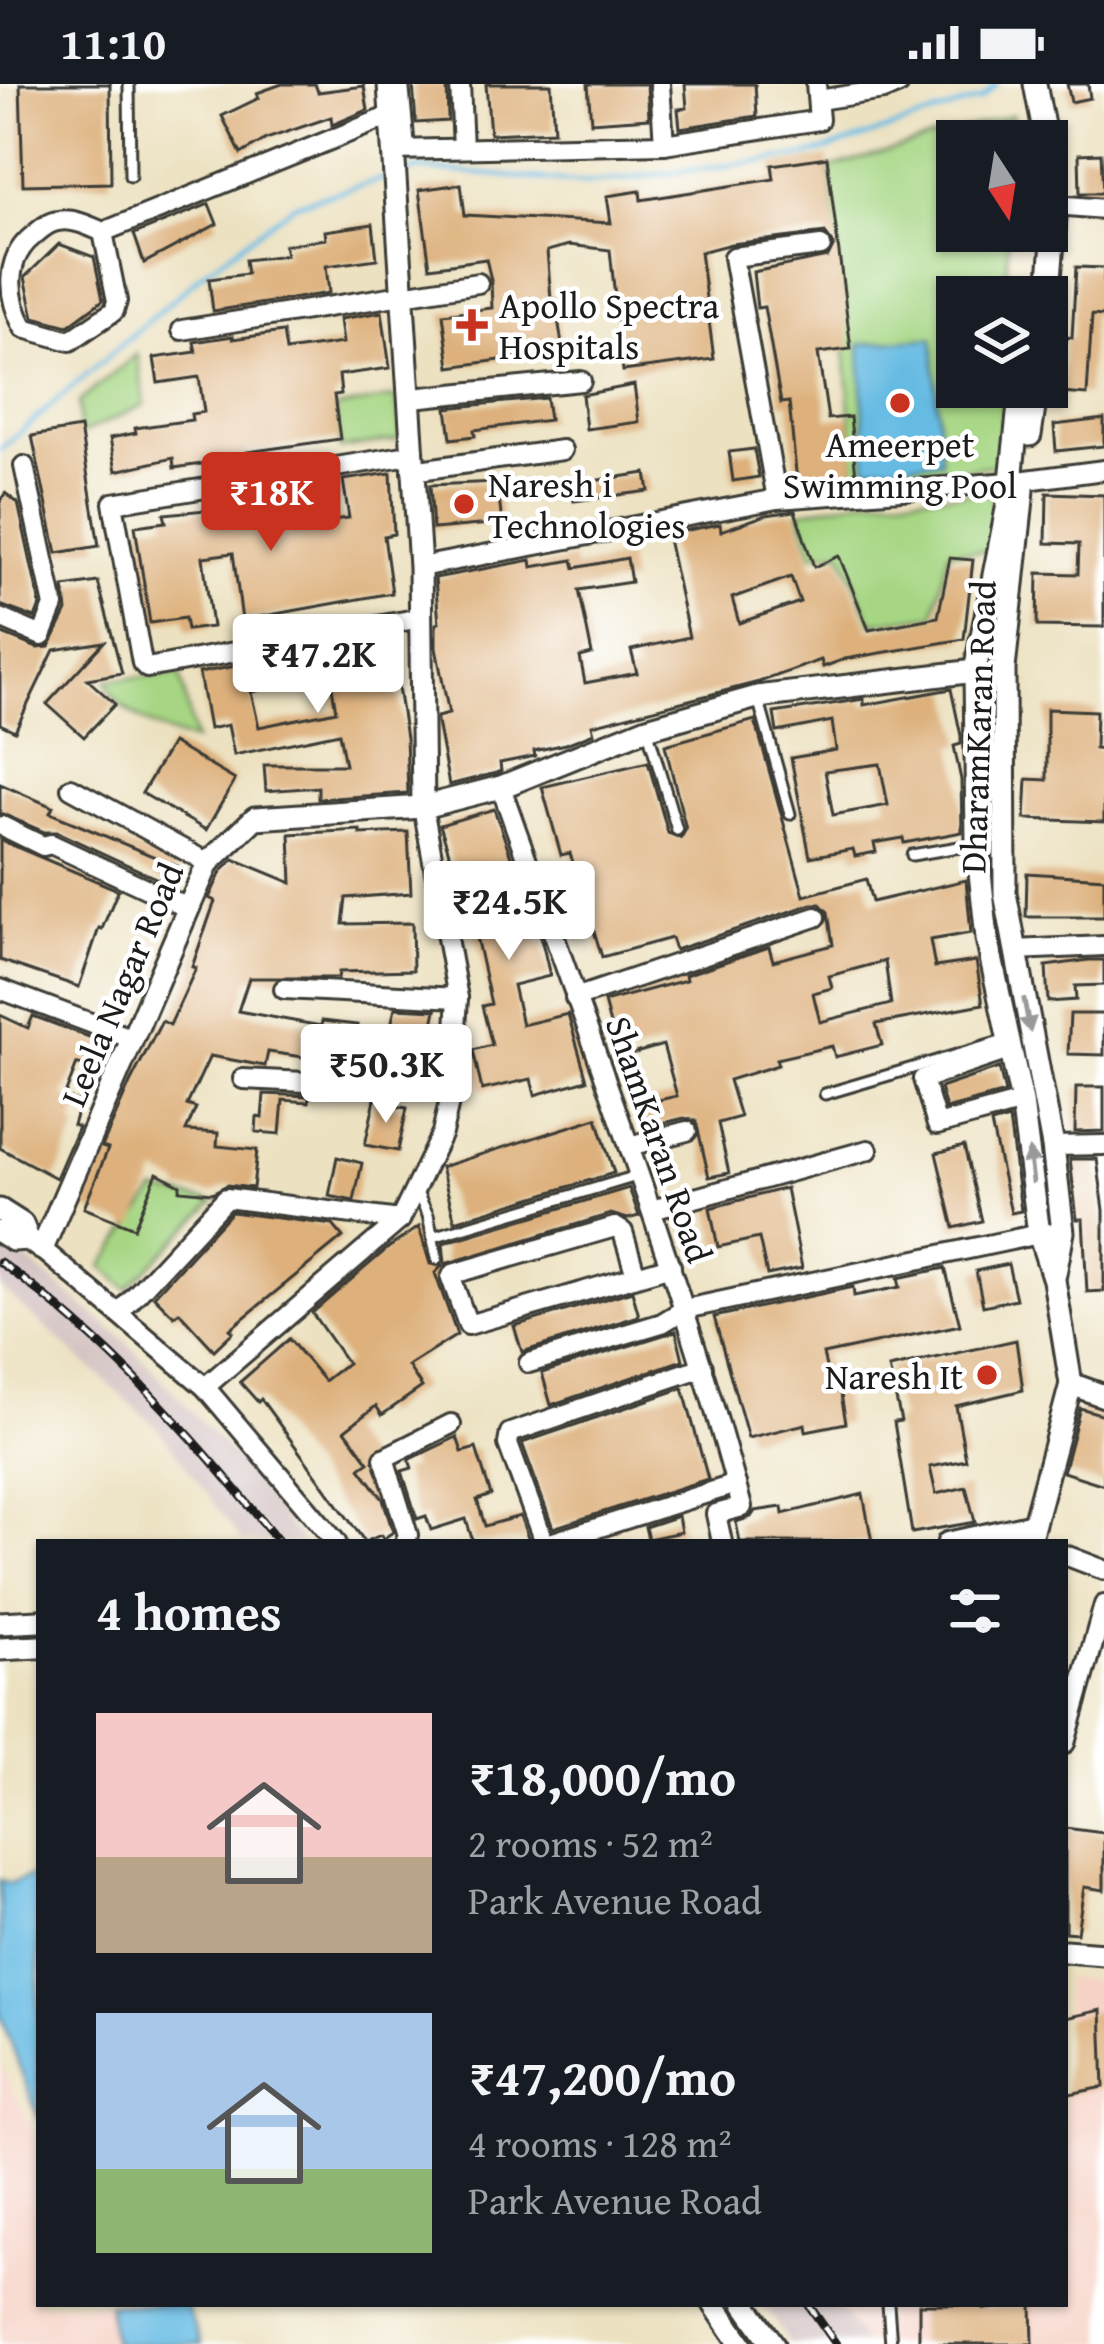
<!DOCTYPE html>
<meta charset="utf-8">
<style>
:root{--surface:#171b24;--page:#242831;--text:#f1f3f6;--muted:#9ea1a6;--accent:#c8321e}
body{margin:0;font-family:"Gentium Book Plus",serif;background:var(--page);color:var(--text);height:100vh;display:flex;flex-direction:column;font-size:45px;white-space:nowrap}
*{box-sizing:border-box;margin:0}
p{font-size:39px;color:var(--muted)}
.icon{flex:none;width:66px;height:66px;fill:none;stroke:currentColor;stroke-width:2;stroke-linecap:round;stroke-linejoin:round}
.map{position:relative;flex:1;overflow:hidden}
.details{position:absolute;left:36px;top:1455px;width:1032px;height:768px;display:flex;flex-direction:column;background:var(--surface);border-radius:0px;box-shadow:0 3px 9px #0004}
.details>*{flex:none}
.needle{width:78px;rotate:168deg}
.controls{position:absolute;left:936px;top:36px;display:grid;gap:24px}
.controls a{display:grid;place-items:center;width:132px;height:132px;border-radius:0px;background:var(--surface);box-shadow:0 3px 9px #0004;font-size:60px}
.price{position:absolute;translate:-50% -102px;padding:0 27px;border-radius:12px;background:#fff;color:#222;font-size:39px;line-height:78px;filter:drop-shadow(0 3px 6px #0008)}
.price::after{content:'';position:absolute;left:50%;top:72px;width:36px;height:27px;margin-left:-18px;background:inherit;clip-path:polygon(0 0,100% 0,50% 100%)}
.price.selected{background:var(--accent);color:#fff}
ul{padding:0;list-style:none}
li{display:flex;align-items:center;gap:36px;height:300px;padding:0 60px}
li span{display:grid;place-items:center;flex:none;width:336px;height:240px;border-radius:0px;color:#555}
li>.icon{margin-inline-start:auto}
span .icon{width:144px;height:144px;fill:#fffc;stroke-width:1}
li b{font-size:51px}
h2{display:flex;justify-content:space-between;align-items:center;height:144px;padding:0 60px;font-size:51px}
.status{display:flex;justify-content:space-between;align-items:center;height:84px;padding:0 60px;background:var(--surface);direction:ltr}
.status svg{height:33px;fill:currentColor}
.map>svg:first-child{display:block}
.built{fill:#f6d1c5}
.industrial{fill:#d1bfbf}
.green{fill:#a6d683;stroke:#617950;stroke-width:3}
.water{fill:#66bbe3;stroke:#416c80;stroke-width:3}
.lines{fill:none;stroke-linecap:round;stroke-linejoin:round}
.stream{stroke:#66bbe3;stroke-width:4.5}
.building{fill:#ddb07b;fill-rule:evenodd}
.service-casing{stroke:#3b3a35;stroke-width:15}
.minor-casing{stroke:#3b3a35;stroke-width:24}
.tertiary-casing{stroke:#3b3a35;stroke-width:27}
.service{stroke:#fff;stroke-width:9}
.minor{stroke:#fff;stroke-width:18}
.tertiary{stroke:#fff;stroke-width:21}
.rail-casing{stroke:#1c1c1c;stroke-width:9}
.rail{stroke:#fff;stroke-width:4.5;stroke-dasharray:14;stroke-linecap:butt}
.oneway{fill:#999}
.poi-dot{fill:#c8321e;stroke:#fff;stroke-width:4.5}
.labels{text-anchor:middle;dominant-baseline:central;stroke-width:9;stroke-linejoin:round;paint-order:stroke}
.poi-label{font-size:36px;fill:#1c1c1c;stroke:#fff;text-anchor:start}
.street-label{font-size:36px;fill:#1c1c1c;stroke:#fff}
</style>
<div class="status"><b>11:10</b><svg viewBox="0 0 49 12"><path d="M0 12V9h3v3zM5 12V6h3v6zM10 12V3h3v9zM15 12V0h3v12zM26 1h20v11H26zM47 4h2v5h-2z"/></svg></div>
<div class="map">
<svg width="1104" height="2260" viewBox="0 0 1104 2260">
<rect width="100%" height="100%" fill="#fff"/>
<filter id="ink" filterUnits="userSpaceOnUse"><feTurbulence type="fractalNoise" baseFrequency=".00833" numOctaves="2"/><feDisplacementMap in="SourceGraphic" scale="24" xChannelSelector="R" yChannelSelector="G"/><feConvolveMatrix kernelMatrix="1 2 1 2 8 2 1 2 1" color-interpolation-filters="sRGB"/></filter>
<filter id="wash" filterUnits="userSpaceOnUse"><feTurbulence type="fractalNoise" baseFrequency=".004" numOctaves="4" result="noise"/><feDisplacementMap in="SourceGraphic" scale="48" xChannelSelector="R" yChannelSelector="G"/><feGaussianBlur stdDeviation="2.7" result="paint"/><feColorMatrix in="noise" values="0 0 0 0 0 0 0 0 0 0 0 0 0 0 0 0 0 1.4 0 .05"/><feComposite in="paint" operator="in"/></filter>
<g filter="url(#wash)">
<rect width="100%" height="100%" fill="#ece1c0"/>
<g class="built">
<path d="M1065,1894L1104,1898V2260H864L837,2220H1065Z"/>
<path d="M0,1980L39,2061V2220H109L126,2260H0Z"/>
</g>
<g class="industrial">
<path d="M0,1154L127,1258L244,1384L302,1458H243L157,1343L0,1203Z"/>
<path d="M763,2220H837L864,2260H790Z"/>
</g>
<g class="green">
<path d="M1012,31L1011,57H957V147H1008L1006,213H957V303H1003L1000,381L856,398L830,84Z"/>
<path d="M137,270L145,320L79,351V318Z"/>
<path d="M396,313L402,355L340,365L336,324Z"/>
<path d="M991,408L1000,468L949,467L934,531L872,539L841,467L813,470L799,428L868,414Z"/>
<path d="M180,590L195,657C166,651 112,627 107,596Z"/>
<path d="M156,1107L214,1118L127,1205L102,1182Z"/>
</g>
<g class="water">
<path d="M933,254L941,377L866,383L860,260Z"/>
<path d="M39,1790V2036L0,1930V1796L11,1799Z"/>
<path d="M108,2220H185L201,2260H113Z"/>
</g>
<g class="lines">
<g class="stream">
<path d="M403,90L418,85L589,99L810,71L981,15L997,0"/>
<path d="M0,366L208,185L296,120L386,94"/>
</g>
</g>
<g id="blocks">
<g class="building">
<path d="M20,0H110L111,99L23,101Z"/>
<path d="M282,0H315L318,8L364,2L368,26L332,41L331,33L266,55L241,70L222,32L259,14L257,9Z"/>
<path d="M413,0H447L448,37L416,39Z"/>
<path d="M486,0H551L554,47L490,50Z"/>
<path d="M588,0H647L649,34L591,38Z"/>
<path d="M685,0H755L757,32L680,44L678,25L687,24Z"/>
<path d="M1067,0H1088L1090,14L1071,18Z"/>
<path d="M1101,69L1103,109H1080L1079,70Z"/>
<path d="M827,73L851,265L818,269L828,335L850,333L856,392L797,398L789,318L781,319L764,223L757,224L753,188L828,173L834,161L825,149L731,160L700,168L714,275L623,287L610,166L569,161L547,167L551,215H555L563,267L450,283L443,230L492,224L491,196L486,175L430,183L419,106L461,100L465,131L611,139L607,112L640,107L641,116L774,95L772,81Z"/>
<path d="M209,120L217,140L144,179L134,150Z"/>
<path d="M373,140L377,175L326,182L329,209L213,227L209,195L247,190L245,176L286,171L284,161L326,155L325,147Z"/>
<path d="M59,160L94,173L103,216L68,242L34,233L25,193Z"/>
<path d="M1076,183L1104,184V232L1092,231L1087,311L1062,309L1065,264L1067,253L1072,254Z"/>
<path d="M382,228L390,284L339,291L341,310L334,311L340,355L247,368V373L223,377L174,384L173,374L116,387L110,354L136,349L135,344L192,336L191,330L204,328L199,293L158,299L154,274L196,268L194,258L233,252V255L283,248L286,267L343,259L340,235Z"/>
<path d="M634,301L639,338L586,345L582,311Z"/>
<path d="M546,314L549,336L474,346L475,352L451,355L447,324Z"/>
<path d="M1104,335V362L1056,367L1054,341Z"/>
<path d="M80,344L99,462L57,469L32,352Z"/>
<path d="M754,365L759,393L733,397L729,368Z"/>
<path d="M391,389L394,450L384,452L392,509L242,536L233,469L203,473L212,543L187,546L185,534L150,539L135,442L166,438L164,430L248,422V418L317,407L322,437L349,434L343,396Z"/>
<path d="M646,389L649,407L574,417L572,400Z"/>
<path d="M497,398L502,439L433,445L430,401Z"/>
<path d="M5,409L18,419L40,521L35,534L0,521V420Z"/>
<path d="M1047,409L1104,411V543L1037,542L1038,489L1078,490L1079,460L1046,459Z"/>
<path d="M795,427L814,483L839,472L869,546L938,533L950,474L973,476L964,555L845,575L823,583L821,576L759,598L592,641L594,649L566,660L534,667L535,672L500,679L501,687L496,689L449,701L437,638V633L449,630L436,564V540L439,539L435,494L531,476L532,483L573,476L575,484L627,474L631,498L579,506L592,570L580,573L585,599L637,589L631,566L689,553L667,450L720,440L721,447L766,431ZM791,493L800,518L739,539L732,514Z"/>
<path d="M98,498L122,589L87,595L115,620L84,653L47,620L104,558L54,566L15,647L0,640V549L37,564L49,563L67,527L64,503Z"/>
<path d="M390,553L406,654L408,709L318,715V703L266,707L264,681H345L339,649L234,671L228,641L209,645L199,589ZM330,591L336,627L259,643L251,608Z"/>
<path d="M951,605L961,652V660L954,662L961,696L962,748L904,759L903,754L874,759L876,768L855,772L853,765L810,773L791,674L836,666L832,637L777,648L774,629L864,615V621ZM880,680L888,721L833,731L825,687Z"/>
<path d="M1047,625L1096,627L1095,665L1104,666V738L1025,735L1027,695L1047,696Z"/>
<path d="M755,636L804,812L866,795L872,818L966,796L971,849L930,856L935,883L976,877L983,920L876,940L882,961L835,973L832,962L776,975L778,981L729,996L740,1033L718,1039L729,1089L709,1093L696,1037L684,1034L647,1043L641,1020L677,1012L663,961L619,974L604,918L686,896L685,891L769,863L773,877L833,861L828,828L820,820H812L675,866L671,854L602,873L570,769L561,771L542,703L648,678L668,749L681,754L686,745L665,661ZM885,877L891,920L820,938L813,909L832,904L829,892Z"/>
<path d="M172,659L235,696L206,746L142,709Z"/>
<path d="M0,700L53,723L50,729L179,783L171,801L57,748H44L0,729Z"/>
<path d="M494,725L543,862L550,892L513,901L522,941L568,930L587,996L535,1011L531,995L482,1006L473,966L492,961L482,922L491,920L475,848L440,741Z"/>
<path d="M360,746V750L408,748L411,809L346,814L343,840L412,839L413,886L339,888L338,894H249L238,927L321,942L322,937L357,941L356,949L388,955L395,924L436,926L430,955L403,949L396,989L316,984L317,975L268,968L265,982L210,972L187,1021L196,1024L186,1047L218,1049L217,1062L257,1066L253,1104L227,1101L212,1109L180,1106V1101L157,1089L134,1144L84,1124L108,1065L102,1063L131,997L162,937L170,941L196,884L192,883L215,817L209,814L221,788L234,775L292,799L290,750Z"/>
<path d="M0,756L118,806L102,845L99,844L79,903L0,876Z"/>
<path d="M1027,789L1104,794V833H1026Z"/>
<path d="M1089,876H1104V901L1075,902L1076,916L1048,918L1046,882Z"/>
<path d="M1070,930H1104V971L1068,970Z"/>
<path d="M0,931L28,944L33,932L108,960L97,988L77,980L64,1013L80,1018L73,1041L78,1043L56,1094L0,1064Z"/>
<path d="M999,984L1005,1009L946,1025L940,1004Z"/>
<path d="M1076,1003H1104V1047L1075,1048Z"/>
<path d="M264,1010L310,1012L309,1018L283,1016L280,1050L256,1048L257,1033L262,1034Z"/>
<path d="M375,1015L391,1016L390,1021L407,1024L398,1067L365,1061Z"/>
<path d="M597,1034L614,1089L455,1137L441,1083Z"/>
<path d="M1009,1035L1021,1127L1011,1129L991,1040Z"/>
<path d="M964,1062L982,1137L954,1144L936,1069Z"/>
<path d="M337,1073L362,1079L354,1117L329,1112Z"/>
<path d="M1070,1075H1097L1104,1126V1207L1087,1208L1083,1135H1077Z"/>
<path d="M629,1104L639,1132L628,1135L611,1130L445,1180L443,1159Z"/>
<path d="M786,1104L802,1184L767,1191L759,1154L718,1163L710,1124Z"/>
<path d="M231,1128L333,1141L343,1153L230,1245L233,1248L214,1266L179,1228L174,1232L154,1212Z"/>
<path d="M419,1143L430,1180L442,1182L435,1189L457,1251L408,1282L422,1303L382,1331L376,1322L345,1346L369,1378L360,1384L383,1415L393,1448L383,1455L381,1451L365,1458L261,1315L258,1318L240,1298L289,1255L324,1297L347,1279L312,1229L388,1164Z"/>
<path d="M1008,1180L1016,1215L983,1222L976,1187Z"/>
<path d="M945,1184L960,1241L823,1270L830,1300L839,1299L846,1339L806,1347L805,1340L748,1354L714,1233L853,1203L854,1212L900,1203L898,1194Z"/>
<path d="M632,1207L639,1232L522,1268L514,1242Z"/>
<path d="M676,1247L683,1276L551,1321L542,1289Z"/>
<path d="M1016,1256L1023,1306L956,1322L966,1376L930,1383L936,1410L966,1403L975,1438L912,1449L894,1338L901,1337L889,1284Z"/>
<path d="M683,1304L708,1395L553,1444L522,1359Z"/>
<path d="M1080,1324L1104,1331V1401L1063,1388Z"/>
<path d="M457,1353L462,1368L476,1364L491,1411L477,1416L485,1442L520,1432L529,1457L473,1458L466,1435L431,1446L426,1432L417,1435L402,1387L412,1384L409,1376Z"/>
<path d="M863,1410L872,1458H740L736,1438L751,1433L755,1427L782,1423L783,1430Z"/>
<path d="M678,1432L681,1448L648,1455L645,1443Z"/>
<path d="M1065,1744L1104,1749V1806L1084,1803L1077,1849L1065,1848Z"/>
<path d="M1101,1926L1104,2003L1065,2011V1934Z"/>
<path d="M919,2220H984V2225L1032,2220L1033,2260H919Z"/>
</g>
</g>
</g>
<g filter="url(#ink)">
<use href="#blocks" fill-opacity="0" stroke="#3b3a35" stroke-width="3"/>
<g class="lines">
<g class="service-casing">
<g id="service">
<path d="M129,0L130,92"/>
<path d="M758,614L790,730"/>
<path d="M647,644L677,746"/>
<path d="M912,771L977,760"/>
<path d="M825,1010L1007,956"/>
<path d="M416,1107L428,1131L437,1175"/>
<path d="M433,1153L640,1091"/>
<path d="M888,2220L891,2260"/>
</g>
</g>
<g class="minor-casing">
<g id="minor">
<path d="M399,0L405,65"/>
<path d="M460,0L463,64"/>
<path d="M660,0L664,60"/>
<path d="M818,16L884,6L899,0"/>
<path d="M394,66L664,60L819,36L816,0"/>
<path d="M1056,121L1104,125"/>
<path d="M103,148L117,217L114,227L70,257L24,244C7,213 4,174 34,151C41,145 48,138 58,137C74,134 89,142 103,148L392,31"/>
<path d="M182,246L478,199"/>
<path d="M412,314L581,297"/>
<path d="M410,371L113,419L142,579L147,584L421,534"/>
<path d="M412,387L562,366"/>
<path d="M777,415L733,173L821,162"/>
<path d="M420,483L777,415L1011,398L1104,386"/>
<path d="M0,534L42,552L54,522L24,382"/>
<path d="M501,703C585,942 677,1178 742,1423L716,1430L722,1458"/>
<path d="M71,704L208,779"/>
<path d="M2,742L43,762L51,760L188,824"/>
<path d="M1015,866L1104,862"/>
<path d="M0,905L133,955"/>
<path d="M284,905L458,914"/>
<path d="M575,914L816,833"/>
<path d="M1009,966L923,995L937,1041L1022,1018"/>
<path d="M243,995L452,1005"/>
<path d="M629,1062L687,1047"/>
<path d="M1053,1062L1104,1061"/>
<path d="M652,1126L868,1066"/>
<path d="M42,1165L205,1303L336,1458"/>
<path d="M636,1192L623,1148L615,1143L453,1190L451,1194L468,1241L671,1182"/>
<path d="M120,1228L226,1114L400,1136"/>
<path d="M529,1279L662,1239L685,1225L1039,1150L1063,1148"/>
<path d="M205,1303L400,1136L442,1049L452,1005L458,914L423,723"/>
<path d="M405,1458L408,1451L384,1374L451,1340"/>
<path d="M544,1458L508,1360L510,1349L703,1283"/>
<path d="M553,1458L736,1400"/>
<path d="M947,1458L1033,1439"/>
<path d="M1065,1471L1104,1486"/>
<path d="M1065,1659L1104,1521"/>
</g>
</g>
<g class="tertiary-casing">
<g id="tertiary">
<path d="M389,0L420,483L423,723"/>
<path d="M1035,0L1046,57"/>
<path d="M1047,64L1056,121L1049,207L1052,255L1047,271"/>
<path d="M1021,303L1009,415L975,587L977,760L987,855L1022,1018L1039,1150L1054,1196L1071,1300L1104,1312"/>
<path d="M1030,351L1037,303"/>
<path d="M1023,406L1004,585L1005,809L1053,1062L1063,1148L1055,1190"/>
<path d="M0,1126L22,1140L28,1155L42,1165L208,779L255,734L423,723L501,703L647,644L757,613L975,587"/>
<path d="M0,1148L13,1156L28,1155"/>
<path d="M1029,1458L1071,1300"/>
<path d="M0,1539L39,1537"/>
<path d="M0,1565L39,1563"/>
<path d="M1065,1867L1104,1870"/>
<path d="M714,2220L741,2260"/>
<path d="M745,2220L773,2260"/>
</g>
</g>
<use href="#service" class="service"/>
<use href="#minor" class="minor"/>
<use href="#tertiary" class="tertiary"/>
<g class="rail-casing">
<g id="rail">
<path d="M0,1178C107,1255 197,1356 279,1458"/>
<path d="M808,2220L836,2260"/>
</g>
</g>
<use href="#rail" class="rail"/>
</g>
<defs><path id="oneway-solid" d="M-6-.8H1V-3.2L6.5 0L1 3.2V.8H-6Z" transform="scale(3)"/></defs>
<g class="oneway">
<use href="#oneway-solid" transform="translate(1027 931) rotate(79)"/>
<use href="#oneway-solid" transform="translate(1031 1082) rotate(-97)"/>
</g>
</g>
<g class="poi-dot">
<path d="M466 223h12v12h12v12h-12v12h-12v-12h-12v-12h12z"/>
<circle cx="900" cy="319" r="12"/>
<circle cx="464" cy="420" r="12"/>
<circle cx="987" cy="1291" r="12"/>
</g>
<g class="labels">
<g class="poi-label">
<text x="499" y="220">Apollo Spectra<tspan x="499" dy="41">Hospitals</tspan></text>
<text x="900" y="359" text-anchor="middle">Ameerpet<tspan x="900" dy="41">Swimming Pool</tspan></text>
<text x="488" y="399">Naresh i<tspan x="488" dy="41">Technologies</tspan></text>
<text x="963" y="1291" text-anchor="end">Naresh It</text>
</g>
<g class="street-label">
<text transform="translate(977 643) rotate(-88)">DharamKaran Road</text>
<text transform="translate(121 900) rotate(-67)">Leela Nagar Road</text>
<text transform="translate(660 1055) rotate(71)">ShamKaran Road</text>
</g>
</g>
</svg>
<div class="controls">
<a><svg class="needle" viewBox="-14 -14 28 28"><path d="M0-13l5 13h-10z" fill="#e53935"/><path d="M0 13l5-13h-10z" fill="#9ea1a6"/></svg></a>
<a><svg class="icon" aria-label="layers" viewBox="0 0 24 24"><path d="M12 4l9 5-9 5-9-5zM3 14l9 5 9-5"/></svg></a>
</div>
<b class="price selected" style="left:271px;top:470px">₹18K</b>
<b class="price" style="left:318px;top:632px">₹47.2K</b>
<b class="price" style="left:509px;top:879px">₹24.5K</b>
<b class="price" style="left:386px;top:1042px">₹50.3K</b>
<section class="details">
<h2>4 homes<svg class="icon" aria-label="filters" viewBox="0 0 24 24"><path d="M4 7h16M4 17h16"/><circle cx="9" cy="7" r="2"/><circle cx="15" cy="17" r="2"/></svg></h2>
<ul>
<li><span style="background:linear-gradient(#f6c9c9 60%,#b9a48a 0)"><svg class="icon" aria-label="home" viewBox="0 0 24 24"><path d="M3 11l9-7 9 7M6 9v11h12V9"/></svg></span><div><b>₹18,000/mo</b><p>2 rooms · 52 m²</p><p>Park Avenue Road</p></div></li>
<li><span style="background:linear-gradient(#a9c7e8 65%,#8fb573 0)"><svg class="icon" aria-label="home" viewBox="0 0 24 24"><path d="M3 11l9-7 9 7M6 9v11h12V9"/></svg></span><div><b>₹47,200/mo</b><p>4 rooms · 128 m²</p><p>Park Avenue Road</p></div></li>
</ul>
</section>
</div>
